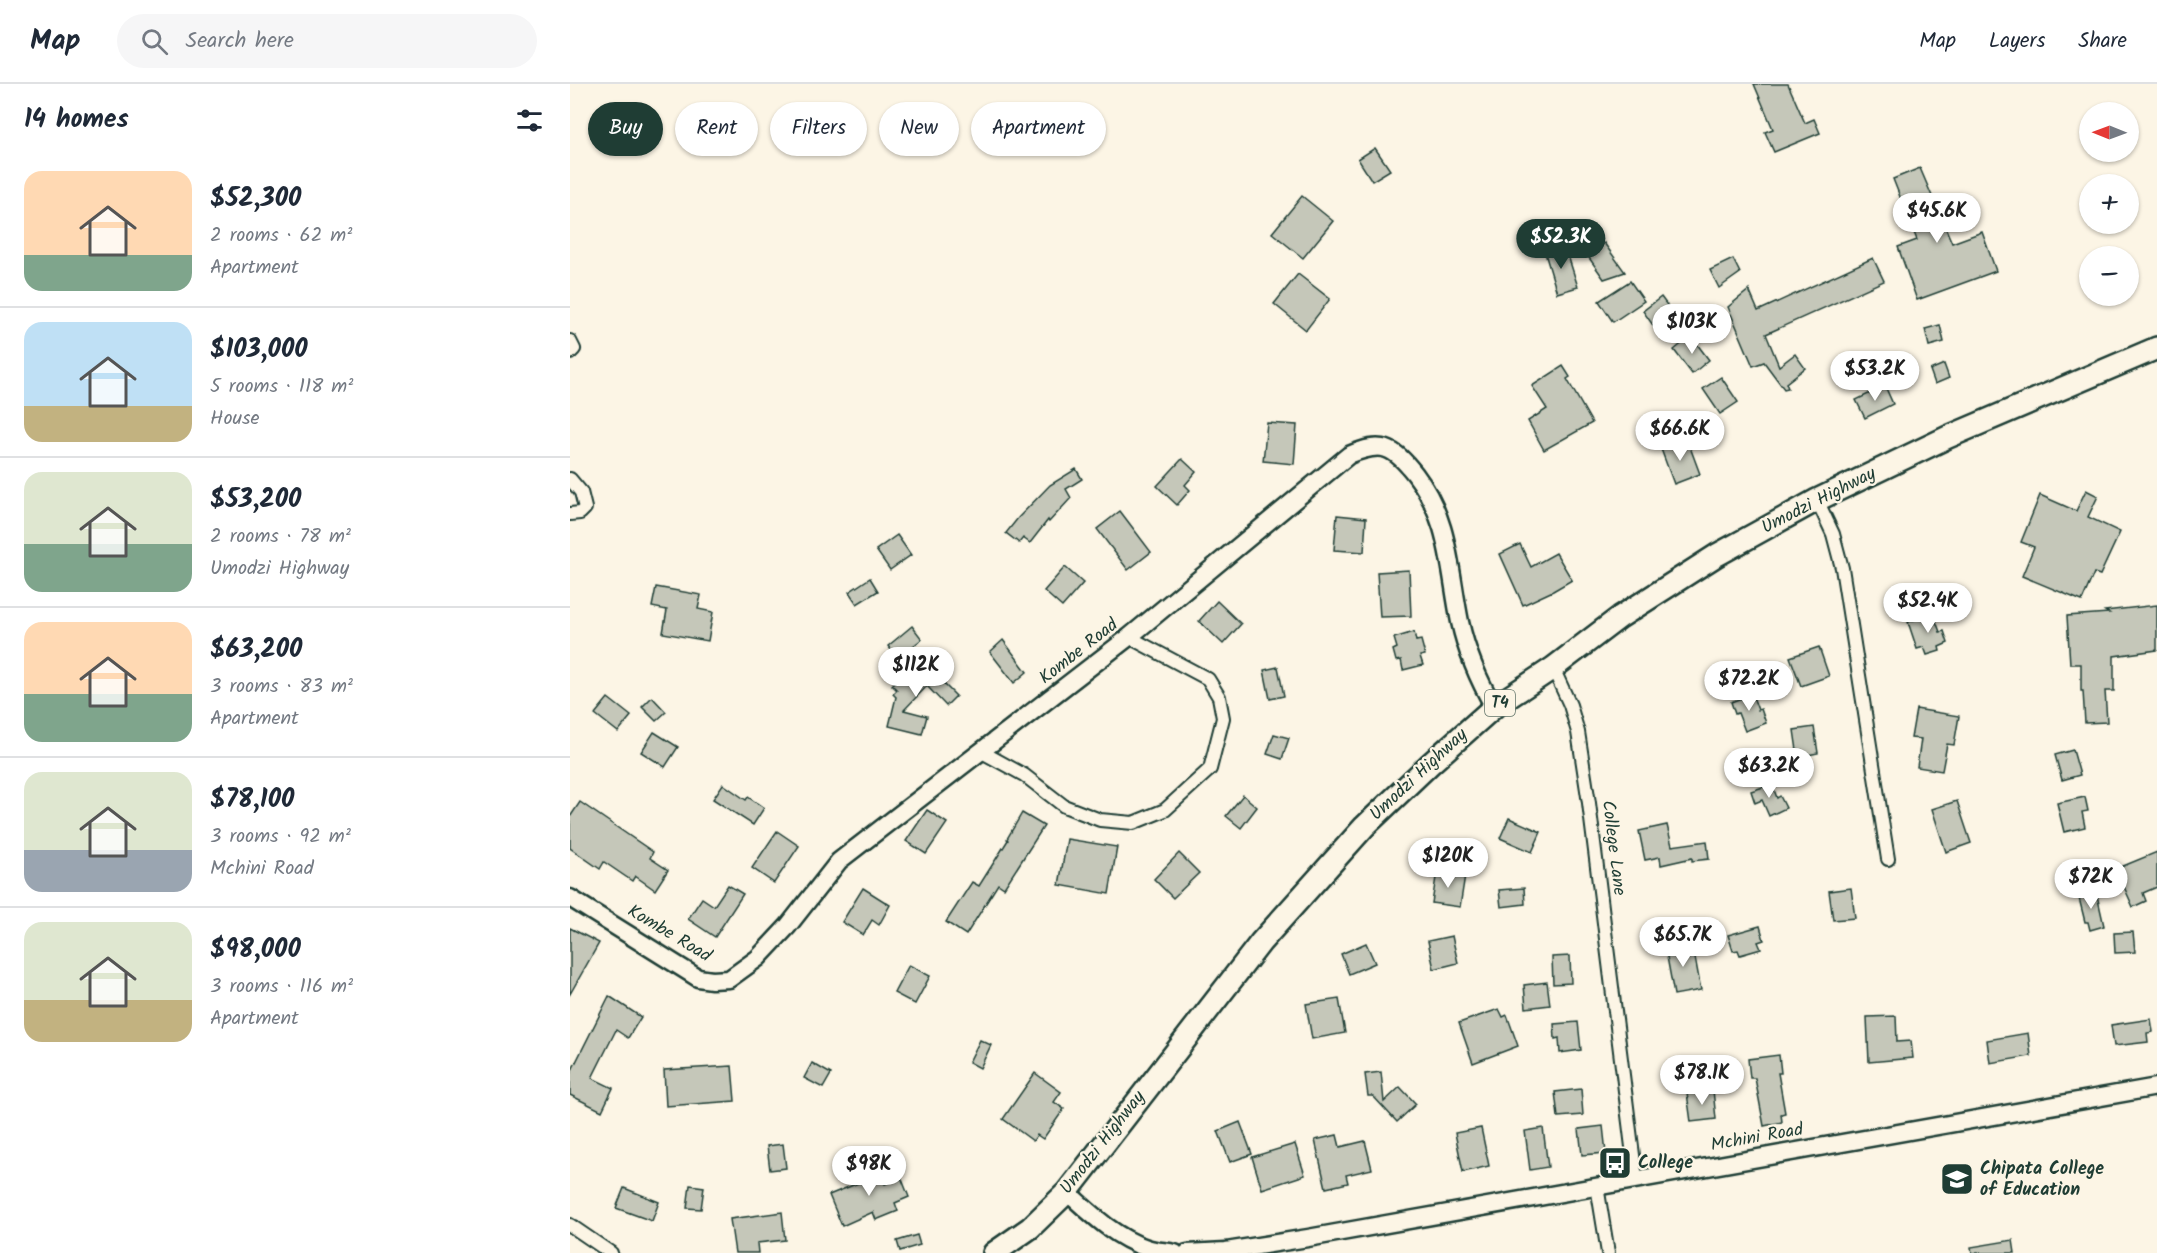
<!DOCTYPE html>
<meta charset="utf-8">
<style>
:root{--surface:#fff;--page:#f6f6f7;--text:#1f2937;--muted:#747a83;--line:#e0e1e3;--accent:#1f3d34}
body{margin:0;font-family:Kalam,sans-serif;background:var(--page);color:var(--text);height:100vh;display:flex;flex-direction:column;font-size:22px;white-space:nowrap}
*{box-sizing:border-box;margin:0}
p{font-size:20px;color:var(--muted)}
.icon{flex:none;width:33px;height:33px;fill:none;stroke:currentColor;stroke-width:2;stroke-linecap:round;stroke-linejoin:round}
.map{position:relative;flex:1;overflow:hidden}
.panel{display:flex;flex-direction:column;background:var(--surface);width:570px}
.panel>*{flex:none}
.hud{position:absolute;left:18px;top:18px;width:570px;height:54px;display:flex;gap:12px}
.needle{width:39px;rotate:271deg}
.controls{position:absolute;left:1509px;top:18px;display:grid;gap:12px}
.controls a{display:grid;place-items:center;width:60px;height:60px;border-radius:50%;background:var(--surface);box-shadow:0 2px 4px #0004;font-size:30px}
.price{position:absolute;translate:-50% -51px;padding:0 14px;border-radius:21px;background:#fff;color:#222;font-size:20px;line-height:39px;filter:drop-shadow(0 2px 3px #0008)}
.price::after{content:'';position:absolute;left:50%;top:36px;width:18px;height:14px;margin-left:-9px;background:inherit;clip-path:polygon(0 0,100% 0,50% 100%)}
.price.active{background:var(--accent);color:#fff}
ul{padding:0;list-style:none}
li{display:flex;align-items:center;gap:18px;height:150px;padding:0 24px}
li+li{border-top:2px solid var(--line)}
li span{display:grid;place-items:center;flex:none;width:168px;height:120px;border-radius:18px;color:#555}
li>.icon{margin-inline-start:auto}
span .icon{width:72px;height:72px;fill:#fffc;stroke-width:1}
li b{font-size:26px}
h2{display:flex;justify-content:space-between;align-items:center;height:72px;padding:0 24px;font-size:26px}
.tag{padding:0 21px;border-radius:27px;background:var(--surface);box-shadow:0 2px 4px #0004;font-size:21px;line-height:54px}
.tag.active{background:var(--accent);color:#fff}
header{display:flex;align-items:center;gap:36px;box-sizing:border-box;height:84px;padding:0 30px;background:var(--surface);border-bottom:2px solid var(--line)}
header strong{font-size:28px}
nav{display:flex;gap:33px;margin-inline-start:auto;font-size:21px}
.search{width:420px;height:54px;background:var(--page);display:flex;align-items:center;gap:15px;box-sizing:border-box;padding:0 21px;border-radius:33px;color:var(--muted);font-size:22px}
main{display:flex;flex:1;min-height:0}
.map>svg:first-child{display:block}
.building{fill:#c5c7b9;stroke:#1f3d34;stroke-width:1.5}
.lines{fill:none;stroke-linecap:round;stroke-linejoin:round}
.street-casing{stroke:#1f3d34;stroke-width:16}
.secondary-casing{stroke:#1f3d34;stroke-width:21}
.highway-casing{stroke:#1f3d34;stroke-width:26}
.street{stroke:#fcf5e5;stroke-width:12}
.secondary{stroke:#fcf5e5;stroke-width:16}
.highway{stroke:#fcf5e5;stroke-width:21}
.labels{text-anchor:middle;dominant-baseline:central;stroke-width:4.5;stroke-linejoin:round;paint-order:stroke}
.shield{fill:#fcf5e5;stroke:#617469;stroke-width:1.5}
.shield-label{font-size:16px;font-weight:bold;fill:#1f3d34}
.street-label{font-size:18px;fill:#1f3d34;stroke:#fcf5e5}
.poi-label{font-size:18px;font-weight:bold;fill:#1f3d34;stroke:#fcf5e5;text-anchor:start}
</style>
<header>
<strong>Map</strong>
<div class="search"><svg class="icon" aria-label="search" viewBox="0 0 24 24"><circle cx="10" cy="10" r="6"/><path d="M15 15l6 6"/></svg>Search here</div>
<nav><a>Map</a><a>Layers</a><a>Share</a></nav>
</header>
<main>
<section class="panel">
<h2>14 homes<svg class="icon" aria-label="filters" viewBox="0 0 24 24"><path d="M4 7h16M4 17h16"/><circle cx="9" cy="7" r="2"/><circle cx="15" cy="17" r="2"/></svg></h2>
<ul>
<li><span style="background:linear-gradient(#ffd9b3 70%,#7fa58c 0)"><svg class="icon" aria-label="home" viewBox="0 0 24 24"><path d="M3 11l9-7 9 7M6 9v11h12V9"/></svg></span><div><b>$52,300</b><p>2 rooms · 62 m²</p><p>Apartment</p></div></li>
<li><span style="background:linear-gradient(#bfe0f5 70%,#c2b280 0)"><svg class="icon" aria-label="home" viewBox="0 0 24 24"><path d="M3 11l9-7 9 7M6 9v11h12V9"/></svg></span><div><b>$103,000</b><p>5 rooms · 118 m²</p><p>House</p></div></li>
<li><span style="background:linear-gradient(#dfe7d0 60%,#7fa58c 0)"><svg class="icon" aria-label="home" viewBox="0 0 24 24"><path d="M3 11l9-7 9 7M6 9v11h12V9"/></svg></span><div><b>$53,200</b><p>2 rooms · 78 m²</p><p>Umodzi Highway</p></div></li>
<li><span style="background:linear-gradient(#ffd9b3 60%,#7fa58c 0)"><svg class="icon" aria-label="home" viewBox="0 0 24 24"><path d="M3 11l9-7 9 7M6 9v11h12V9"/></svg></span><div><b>$63,200</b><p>3 rooms · 83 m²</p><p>Apartment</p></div></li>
<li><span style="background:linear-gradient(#dfe7d0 65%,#9aa5b1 0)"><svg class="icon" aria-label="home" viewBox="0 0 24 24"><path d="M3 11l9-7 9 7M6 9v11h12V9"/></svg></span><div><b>$78,100</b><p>3 rooms · 92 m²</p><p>Mchini Road</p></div></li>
<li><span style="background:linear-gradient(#dfe7d0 65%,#c2b280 0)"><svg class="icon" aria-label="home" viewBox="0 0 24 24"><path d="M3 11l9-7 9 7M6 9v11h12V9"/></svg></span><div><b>$98,000</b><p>3 rooms · 116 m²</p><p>Apartment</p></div></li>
</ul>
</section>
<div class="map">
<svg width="1587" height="1169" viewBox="0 0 1587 1169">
<rect width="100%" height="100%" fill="#fcf5e5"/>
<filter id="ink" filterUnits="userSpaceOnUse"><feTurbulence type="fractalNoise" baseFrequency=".0167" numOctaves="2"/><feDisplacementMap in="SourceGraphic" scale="12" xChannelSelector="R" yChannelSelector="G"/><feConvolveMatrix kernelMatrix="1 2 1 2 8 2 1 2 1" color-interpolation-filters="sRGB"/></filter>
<g filter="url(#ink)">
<g class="building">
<path d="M1184,0H1218L1235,39L1244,35L1250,49L1204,68L1195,48L1203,45Z"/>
<path d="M805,64L820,86L802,97L788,75Z"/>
<path d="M1350,84L1382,159L1412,148L1426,187L1347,216L1328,163L1347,156L1323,95Z"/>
<path d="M732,112L763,137L733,174L702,149Z"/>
<path d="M1034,159L1055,188L1034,195L1017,171Z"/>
<path d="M995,162L1008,203L987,209L975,169Z"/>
<path d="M1303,174L1314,197L1196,250L1209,282L1225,270L1235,284L1216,299L1218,304L1214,305L1194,278L1183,282L1158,223L1179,206L1188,227Z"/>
<path d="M1163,175L1170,189L1149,204L1140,186Z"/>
<path d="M728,190L760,215L736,246L704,220Z"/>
<path d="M1060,197L1074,217L1043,238L1029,217Z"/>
<path d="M1091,213L1108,236L1089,250L1073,227Z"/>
<path d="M1370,241L1374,258L1359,262L1355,245Z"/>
<path d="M1121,252L1139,276L1122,290L1104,266Z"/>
<path d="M1374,280L1379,294L1365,300L1360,286Z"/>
<path d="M993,282L1000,293L997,295L1022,339L974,366L958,337L977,325L962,302Z"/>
<path d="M1151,293L1168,318L1150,330L1133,305Z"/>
<path d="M1315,302L1323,320L1295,334L1286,316Z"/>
<path d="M697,339L727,341L724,380L693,377Z"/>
<path d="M1117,355L1130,390L1104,400L1091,365Z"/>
<path d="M612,375L626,388L615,401L620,406L607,421L587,402Z"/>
<path d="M506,385L512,395L496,405L501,414L479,438L478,436L460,459L453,454L449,459L436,449L448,434L480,401Z"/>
<path d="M1516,406L1528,412L1518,433L1550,448L1530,491L1524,489L1512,517L1452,492L1464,463L1451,458L1470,411L1506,427Z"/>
<path d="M550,427L581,468L558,486L527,445Z"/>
<path d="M767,431L796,434L794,468L764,466Z"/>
<path d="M327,451L341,471L320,486L306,466Z"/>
<path d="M950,460L961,483L986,469L1002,496L983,507L953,521L930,470Z"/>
<path d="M495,483L513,499L492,523L474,507Z"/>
<path d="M839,486L841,532L810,533L807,488Z"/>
<path d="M300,494L308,507L287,520L279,508Z"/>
<path d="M86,503L131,511L128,525L143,528L138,557L93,549L97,526L82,523Z"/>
<path d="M647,517L671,540L653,560L629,537Z"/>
<path d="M1587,521V566L1544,572V607H1535L1537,638L1515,639L1513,607H1511V580H1500L1497,532L1539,529L1535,527Z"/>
<path d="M1363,529L1370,548L1374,547L1378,559L1369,563L1370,567L1357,571L1354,563L1347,565L1338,538Z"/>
<path d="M342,542L352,555L328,574L318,562Z"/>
<path d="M844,548L846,557L851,556L855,571L850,572L853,581L833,586L831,576L826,577L823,566L827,564L824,554Z"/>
<path d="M433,556L457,588L444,599L420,568Z"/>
<path d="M1249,563L1259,592L1231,602L1220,573Z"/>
<path d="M359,578L366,585L363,589L386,612L376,622L357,602L334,626L357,632L352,650L319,642L326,613L323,610L327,606L322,601L333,590L339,596Z"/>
<path d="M708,583L714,612L700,615L694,586Z"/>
<path d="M1182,610L1188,626L1191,625L1196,639L1175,647L1168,629L1165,630L1161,618Z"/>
<path d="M82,613L96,628L86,637L72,623Z"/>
<path d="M38,614L61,632L48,648L25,630Z"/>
<path d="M1346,625L1389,632L1384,661L1377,660L1372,687L1347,683L1351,655L1341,654Z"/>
<path d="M1244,643L1248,669L1228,673L1224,646Z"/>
<path d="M84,648L108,663L95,683L71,668Z"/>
<path d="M704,650L719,654L712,675L697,670Z"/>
<path d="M1503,666L1510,691L1492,696L1485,671Z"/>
<path d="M153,700L176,716L178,713L194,724L183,741L143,715Z"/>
<path d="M1202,700L1207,714L1210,712L1216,724L1199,732L1192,716L1185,719L1181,707Z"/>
<path d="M673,711L687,723L671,744L656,732Z"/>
<path d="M1515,713L1518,727L1512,728L1515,743L1494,748L1487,719Z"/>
<path d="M1387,717L1401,759L1376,768L1362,725Z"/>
<path d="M10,718L83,768L80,774L98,786L85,806L65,792L62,797L34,778L30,785L0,764V733Z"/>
<path d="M357,726L377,739L356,770L336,757Z"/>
<path d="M452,729L474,742L434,804L428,800L396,851L376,838L402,798L409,802L438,756L437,755Z"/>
<path d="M939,734L971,748L962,768L930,754Z"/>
<path d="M1097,741L1102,762L1137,757L1139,775L1122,777V774L1091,781L1090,773L1075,776L1069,747Z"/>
<path d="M207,747L229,762L204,799L182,784Z"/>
<path d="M497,755L547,763L539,810L489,801Z"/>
<path d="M1587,768V803L1573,809L1576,817L1563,823L1546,785Z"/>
<path d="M609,769L629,789L603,814L584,795Z"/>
<path d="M867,787L895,791L890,823L862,819Z"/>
<path d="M158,801L173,810L145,853L118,835L132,814L144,822Z"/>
<path d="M293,804L320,821L309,841L302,836L293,851L272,838Z"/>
<path d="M954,804L955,820L931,823L929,806Z"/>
<path d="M1281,804L1285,834L1263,836L1259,807Z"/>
<path d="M1519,808L1521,813L1527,811L1534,842L1520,846L1518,838H1515L1508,810Z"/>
<path d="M1190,842L1194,856L1188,858L1191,865L1170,871L1168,866L1163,867L1158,851Z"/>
<path d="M0,844L29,859L0,910Z"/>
<path d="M1563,848L1565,868L1545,869L1544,849Z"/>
<path d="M882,852L888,879L864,885L858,857Z"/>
<path d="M1122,857L1131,906L1104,911L1095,862Z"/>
<path d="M796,859L805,879L779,890L771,870Z"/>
<path d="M1000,872L1001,899L983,900L982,873Z"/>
<path d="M339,881L360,892L345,920L324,909Z"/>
<path d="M977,898L980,921L956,924L954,901Z"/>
<path d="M39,912L71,933L58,954L46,946L22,994L43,1004L32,1027L0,1011V990Z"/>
<path d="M769,915L775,949L742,955L736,920Z"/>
<path d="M929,925L933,933L937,931L948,962L903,979L889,939Z"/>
<path d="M1326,932L1327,958L1341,957L1343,974L1299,978L1297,933Z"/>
<path d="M1581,935L1583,948L1577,949L1578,958L1544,962L1541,941Z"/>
<path d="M1008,938L1011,966L990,969L989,954L985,955L984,940Z"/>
<path d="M1458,949L1461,972L1420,979L1417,956Z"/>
<path d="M410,956L421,961L410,984L399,978Z"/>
<path d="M1209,971L1211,989H1208L1215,1029L1211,1030L1212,1038L1194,1042L1185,994H1180L1178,975Z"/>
<path d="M242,979L261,990L253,1004L234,994Z"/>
<path d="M162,982L165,1017L96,1022L94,986Z"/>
<path d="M811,988L814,1018L830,1003L846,1020L827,1038L803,1012H798L795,990Z"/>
<path d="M465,989L491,1008L484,1018L494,1025L473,1055L467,1051L463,1057L433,1035Z"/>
<path d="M1011,1005L1013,1031L988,1033L985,1008Z"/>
<path d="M1143,1006L1146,1035L1121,1038L1117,1009Z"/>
<path d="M670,1038L682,1070L660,1078L648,1047Z"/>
<path d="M1033,1042L1036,1069L1012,1071L1009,1045Z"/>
<path d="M911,1044L919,1082L893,1088L885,1049Z"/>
<path d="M973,1044L978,1083L960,1086L955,1047Z"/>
<path d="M767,1051L770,1063L795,1057L802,1085L776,1091L778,1099L756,1104L745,1056Z"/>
<path d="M213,1060L216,1084L200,1086L197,1062Z"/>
<path d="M725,1060L735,1091L692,1105L682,1073Z"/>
<path d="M306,1079L315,1100L331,1093L339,1113L325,1119L328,1127L306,1136L303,1128L272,1142L259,1111L293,1097L288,1087Z"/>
<path d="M120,1101L134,1103L131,1125L117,1124Z"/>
<path d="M54,1104L89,1118L82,1137L46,1124Z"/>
<path d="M212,1128L215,1156L187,1159L188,1169H165L160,1135Z"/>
<path d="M347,1151L350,1161L330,1167L327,1157Z"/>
<path d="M1443,1156L1445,1169H1402L1401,1163Z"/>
</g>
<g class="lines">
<g class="street-casing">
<g id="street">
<path d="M0,257L4,265L0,269"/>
<path d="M0,395L11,408L15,424L10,429L0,430"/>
<path d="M1247,416L1263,450L1272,484L1318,775"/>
<path d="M983,584L1000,621L1008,648L1019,719L1066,1095"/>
<path d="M412,668L454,691L494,722L530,736L563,739L595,726L640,685L653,634L649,613L638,595L559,553"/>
<path d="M1027,1102L1038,1169"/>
<path d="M0,1141L41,1169"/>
</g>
</g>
<g class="secondary-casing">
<g id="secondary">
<path d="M0,814L128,894L142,896L159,895L188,874L218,842L269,777L559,553L779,371C812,357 823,362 845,390C880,436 879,484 890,538C897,570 908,595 924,623"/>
<path d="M497,1108C521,1130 546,1154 577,1164C586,1167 596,1167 605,1169"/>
<path d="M617,1169L656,1167L738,1154L1587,1003"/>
</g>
</g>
<g class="highway-casing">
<path id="highway" d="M424,1169L460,1144L497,1108L691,858L794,743L860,680L924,623L983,584L1050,533L1147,471L1247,416L1378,353L1587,264"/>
</g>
<use href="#street" class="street"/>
<use href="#secondary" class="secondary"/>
<use href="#highway" class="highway"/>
</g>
</g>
<defs>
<g id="bus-square" transform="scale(1.725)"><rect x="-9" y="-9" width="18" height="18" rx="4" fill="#1f3d34" stroke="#fcf5e5"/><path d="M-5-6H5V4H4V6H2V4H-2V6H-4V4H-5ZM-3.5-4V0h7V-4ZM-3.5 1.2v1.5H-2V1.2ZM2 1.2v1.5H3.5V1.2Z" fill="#fff"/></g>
<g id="school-square" transform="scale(1.725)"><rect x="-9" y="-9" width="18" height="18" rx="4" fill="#1f3d34" stroke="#fcf5e5"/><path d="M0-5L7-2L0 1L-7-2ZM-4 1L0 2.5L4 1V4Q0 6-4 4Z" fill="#fff"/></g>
</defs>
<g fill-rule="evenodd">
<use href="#bus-square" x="1045" y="1079"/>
<use href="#school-square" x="1387" y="1095"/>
</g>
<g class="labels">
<rect class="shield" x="915" y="606" width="30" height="26" rx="4.5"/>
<g class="shield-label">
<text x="930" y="619">T4</text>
</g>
<g class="street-label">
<text transform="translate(1249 417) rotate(-27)">Umodzi Highway</text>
<text transform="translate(509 568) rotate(-38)">Kombe Road</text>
<text transform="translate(849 691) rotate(-43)">Umodzi Highway</text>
<text transform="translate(1043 764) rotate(83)">College Lane</text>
<text transform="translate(99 850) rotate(31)">Kombe Road</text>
<text transform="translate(1187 1054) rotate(-10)">Mchini Road</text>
<text transform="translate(533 1059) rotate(-52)">Umodzi Highway</text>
</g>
<g class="poi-label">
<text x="1068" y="1079">College</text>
<text x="1410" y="1085">Chipata College<tspan x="1410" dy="21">of Education</tspan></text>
</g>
</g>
</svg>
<div class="controls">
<a><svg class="needle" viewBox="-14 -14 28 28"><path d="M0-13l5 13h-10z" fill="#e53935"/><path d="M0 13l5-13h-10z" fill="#747a83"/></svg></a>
<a>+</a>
<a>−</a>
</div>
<b class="price" style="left:1367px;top:160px">$45.6K</b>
<b class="price active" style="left:991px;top:186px">$52.3K</b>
<b class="price" style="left:1122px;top:271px">$103K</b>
<b class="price" style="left:1305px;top:318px">$53.2K</b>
<b class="price" style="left:1110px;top:378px">$66.6K</b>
<b class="price" style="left:1358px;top:550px">$52.4K</b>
<b class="price" style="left:346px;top:614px">$112K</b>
<b class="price" style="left:1179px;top:628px">$72.2K</b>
<b class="price" style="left:1199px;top:715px">$63.2K</b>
<b class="price" style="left:878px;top:805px">$120K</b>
<b class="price" style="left:1521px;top:826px">$72K</b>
<b class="price" style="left:1113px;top:884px">$65.7K</b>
<b class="price" style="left:1132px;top:1022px">$78.1K</b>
<b class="price" style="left:299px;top:1113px">$98K</b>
<div class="hud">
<a class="tag active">Buy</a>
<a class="tag">Rent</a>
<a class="tag">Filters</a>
<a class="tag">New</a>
<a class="tag">Apartment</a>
</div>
</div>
</main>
